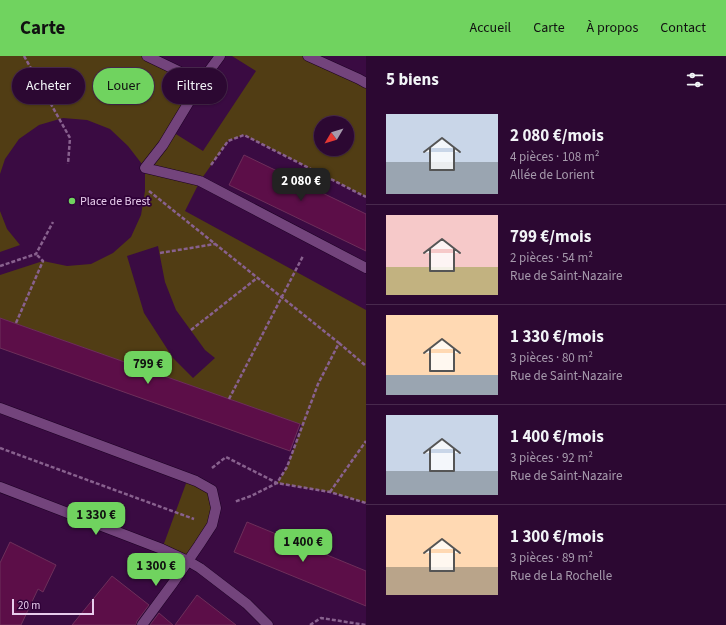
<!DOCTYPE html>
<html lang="fr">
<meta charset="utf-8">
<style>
:root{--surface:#2c0832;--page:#38163e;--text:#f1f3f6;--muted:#a69aac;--line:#48294d;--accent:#70d35f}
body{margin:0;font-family:"Source Sans 3",sans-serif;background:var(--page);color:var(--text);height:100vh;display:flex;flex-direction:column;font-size:15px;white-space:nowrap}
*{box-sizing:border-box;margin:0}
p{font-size:13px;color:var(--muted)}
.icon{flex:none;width:22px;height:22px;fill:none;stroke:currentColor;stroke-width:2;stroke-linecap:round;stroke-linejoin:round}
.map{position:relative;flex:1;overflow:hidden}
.side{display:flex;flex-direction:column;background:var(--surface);width:360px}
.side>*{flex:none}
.guide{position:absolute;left:12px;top:12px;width:294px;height:36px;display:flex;gap:8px}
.needle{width:26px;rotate:232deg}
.controls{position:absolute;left:314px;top:60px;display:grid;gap:8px}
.controls a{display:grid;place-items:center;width:40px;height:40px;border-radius:50%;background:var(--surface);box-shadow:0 1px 3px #0004,0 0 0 1px var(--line);font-size:20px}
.scale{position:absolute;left:12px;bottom:10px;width:82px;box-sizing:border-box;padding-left:4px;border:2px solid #e7ccec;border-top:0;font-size:11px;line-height:14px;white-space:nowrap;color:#e7ccec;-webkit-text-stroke:3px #2f0138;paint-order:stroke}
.price{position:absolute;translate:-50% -34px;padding:0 9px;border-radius:8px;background:var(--accent);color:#111;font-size:13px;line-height:26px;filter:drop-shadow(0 1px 2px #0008)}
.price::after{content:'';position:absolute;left:50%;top:24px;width:12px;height:9px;margin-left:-6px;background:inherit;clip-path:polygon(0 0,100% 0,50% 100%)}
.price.selected{background:#222;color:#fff}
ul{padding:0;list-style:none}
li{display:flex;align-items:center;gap:12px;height:100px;padding:0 20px}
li+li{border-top:1px solid var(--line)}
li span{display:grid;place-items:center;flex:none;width:112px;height:80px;border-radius:0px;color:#555}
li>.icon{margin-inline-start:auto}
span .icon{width:48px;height:48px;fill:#fffc;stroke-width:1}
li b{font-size:17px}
h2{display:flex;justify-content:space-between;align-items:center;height:48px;padding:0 20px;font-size:17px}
.tag{padding:0 14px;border-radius:18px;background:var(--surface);box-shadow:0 1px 3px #0004,0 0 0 1px var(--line);font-size:14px;line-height:36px}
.tag.selected{background:var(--accent);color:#111}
header{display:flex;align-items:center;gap:24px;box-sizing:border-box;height:56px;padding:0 20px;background:var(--accent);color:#111}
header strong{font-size:19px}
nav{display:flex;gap:22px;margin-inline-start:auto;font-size:14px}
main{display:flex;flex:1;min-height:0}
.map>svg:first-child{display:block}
.green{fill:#513d14;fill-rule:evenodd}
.building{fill:#5c0e48;stroke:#6d2f5a}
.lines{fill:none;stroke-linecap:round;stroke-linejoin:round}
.lane-casing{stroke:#1c0023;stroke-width:11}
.street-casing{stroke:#1c0023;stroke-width:11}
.path{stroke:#88618e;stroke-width:2.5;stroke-dasharray:4 2;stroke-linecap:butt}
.lane{stroke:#73447c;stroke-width:10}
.street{stroke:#73447c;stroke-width:10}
.poi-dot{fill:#70d35f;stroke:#2f0138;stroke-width:1.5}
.labels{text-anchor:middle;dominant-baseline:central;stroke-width:3.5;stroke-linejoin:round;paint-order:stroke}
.poi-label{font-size:12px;fill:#e7ccec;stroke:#2f0138;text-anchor:start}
</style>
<header>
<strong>Carte</strong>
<nav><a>Accueil</a><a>Carte</a><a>À propos</a><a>Contact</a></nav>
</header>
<main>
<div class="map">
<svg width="366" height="569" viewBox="0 0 366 569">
<rect width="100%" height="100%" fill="#3a0b42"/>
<g class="green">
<path d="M0,0H147L201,26L171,75L203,95L256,15L232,0H308L366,27V141L244,79L228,85L200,125L185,155L366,254V447L330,436L277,427L287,411L302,369L0,262V219L43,205L67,210L91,208L113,197L131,181L141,159L145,135V112L128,90L110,73L87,64L63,62L39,69L19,83L5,103L0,118ZM321,67H347V93H321ZM158,190L165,226L176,254L205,294L215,302L193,322L173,302L144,257L127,200Z"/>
<path d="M0,155L7,173L20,189L0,196Z"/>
<path d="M188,422L212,434L216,452L188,505L162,493Z"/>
</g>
<g class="building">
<path d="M244,99L366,158V195L229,129Z"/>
<path d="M0,262L300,368L290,395L0,292Z"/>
<path d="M247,466L366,515V550L234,496Z"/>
<path d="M10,486L56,509L43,536L38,533L21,569H0V507Z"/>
<path d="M112,520L149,549L137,565L136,569H72Z"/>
<path d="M197,539L236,569H175Z"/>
<path d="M159,557L173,569H150Z"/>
</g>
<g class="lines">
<g class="lane-casing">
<path id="lane" d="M0,352L188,422L196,425L212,434L216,452L212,469L199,489L188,505"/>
</g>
<g class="street-casing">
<g id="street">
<path d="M147,0L201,26"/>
<path d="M220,0L201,26L163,89L145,112L200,125L366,212"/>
<path d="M308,0L359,23L366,27"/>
<path d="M0,431L162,493L188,505L200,512L247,548L268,569"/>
<path d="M142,569L173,527L188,505"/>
</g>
</g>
<g class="path">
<path d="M24,0L70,82L68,108"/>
<path d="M211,109L228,85L244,79L366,141"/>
<path d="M149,135L339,287L318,328L287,411L277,427L251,440L234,446"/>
<path d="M160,197L215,188"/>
<path d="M0,210L36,198L53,166"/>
<path d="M16,267L43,205L36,198"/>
<path d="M191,274L257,222"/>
<path d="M339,287L366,310"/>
<path d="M229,343L303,200"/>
<path d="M0,392L194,463"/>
<path d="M212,412L226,401L277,427L330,436L366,447"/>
<path d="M330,436L366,385"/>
<path d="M310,569L321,562L366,569"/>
</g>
<use href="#lane" class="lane"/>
<use href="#street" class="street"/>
</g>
<circle class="poi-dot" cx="72" cy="145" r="4"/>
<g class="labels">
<g class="poi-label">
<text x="80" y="145">Place de Brest</text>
</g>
</g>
</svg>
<div class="controls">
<a><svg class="needle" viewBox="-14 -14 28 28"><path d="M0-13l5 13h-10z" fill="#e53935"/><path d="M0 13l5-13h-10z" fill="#a69aac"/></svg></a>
</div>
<div class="scale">20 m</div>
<b class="price selected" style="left:301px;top:146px">2 080 €</b>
<b class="price" style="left:148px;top:329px">799 €</b>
<b class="price" style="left:96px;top:480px">1 330 €</b>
<b class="price" style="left:303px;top:507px">1 400 €</b>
<b class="price" style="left:156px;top:531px">1 300 €</b>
<div class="guide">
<a class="tag">Acheter</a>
<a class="tag selected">Louer</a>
<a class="tag">Filtres</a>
</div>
</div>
<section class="side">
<h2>5 biens<svg class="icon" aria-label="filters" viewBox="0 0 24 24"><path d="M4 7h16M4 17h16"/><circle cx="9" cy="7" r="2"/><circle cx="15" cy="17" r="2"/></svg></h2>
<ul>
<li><span style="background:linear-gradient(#c9d6e8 60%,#9aa5b1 0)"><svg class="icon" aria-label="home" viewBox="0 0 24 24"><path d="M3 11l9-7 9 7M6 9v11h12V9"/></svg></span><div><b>2 080 €/mois</b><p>4 pièces · 108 m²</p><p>Allée de Lorient</p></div></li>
<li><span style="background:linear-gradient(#f6c9c9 65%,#c2b280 0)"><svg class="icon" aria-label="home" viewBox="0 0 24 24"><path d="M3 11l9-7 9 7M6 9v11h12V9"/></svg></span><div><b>799 €/mois</b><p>2 pièces · 54 m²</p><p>Rue de Saint-Nazaire</p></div></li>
<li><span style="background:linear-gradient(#ffd9b3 75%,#9aa5b1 0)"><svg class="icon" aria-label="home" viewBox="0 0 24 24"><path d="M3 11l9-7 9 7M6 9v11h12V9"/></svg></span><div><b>1 330 €/mois</b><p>3 pièces · 80 m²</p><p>Rue de Saint-Nazaire</p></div></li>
<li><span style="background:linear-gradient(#c9d6e8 70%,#9aa5b1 0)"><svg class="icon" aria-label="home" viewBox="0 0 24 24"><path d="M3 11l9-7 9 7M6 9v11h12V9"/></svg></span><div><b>1 400 €/mois</b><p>3 pièces · 92 m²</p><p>Rue de Saint-Nazaire</p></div></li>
<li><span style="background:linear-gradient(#ffd9b3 65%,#b9a48a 0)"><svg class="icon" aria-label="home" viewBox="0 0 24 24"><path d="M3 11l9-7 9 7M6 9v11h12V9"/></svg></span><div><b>1 300 €/mois</b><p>3 pièces · 89 m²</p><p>Rue de La Rochelle</p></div></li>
</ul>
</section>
</main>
